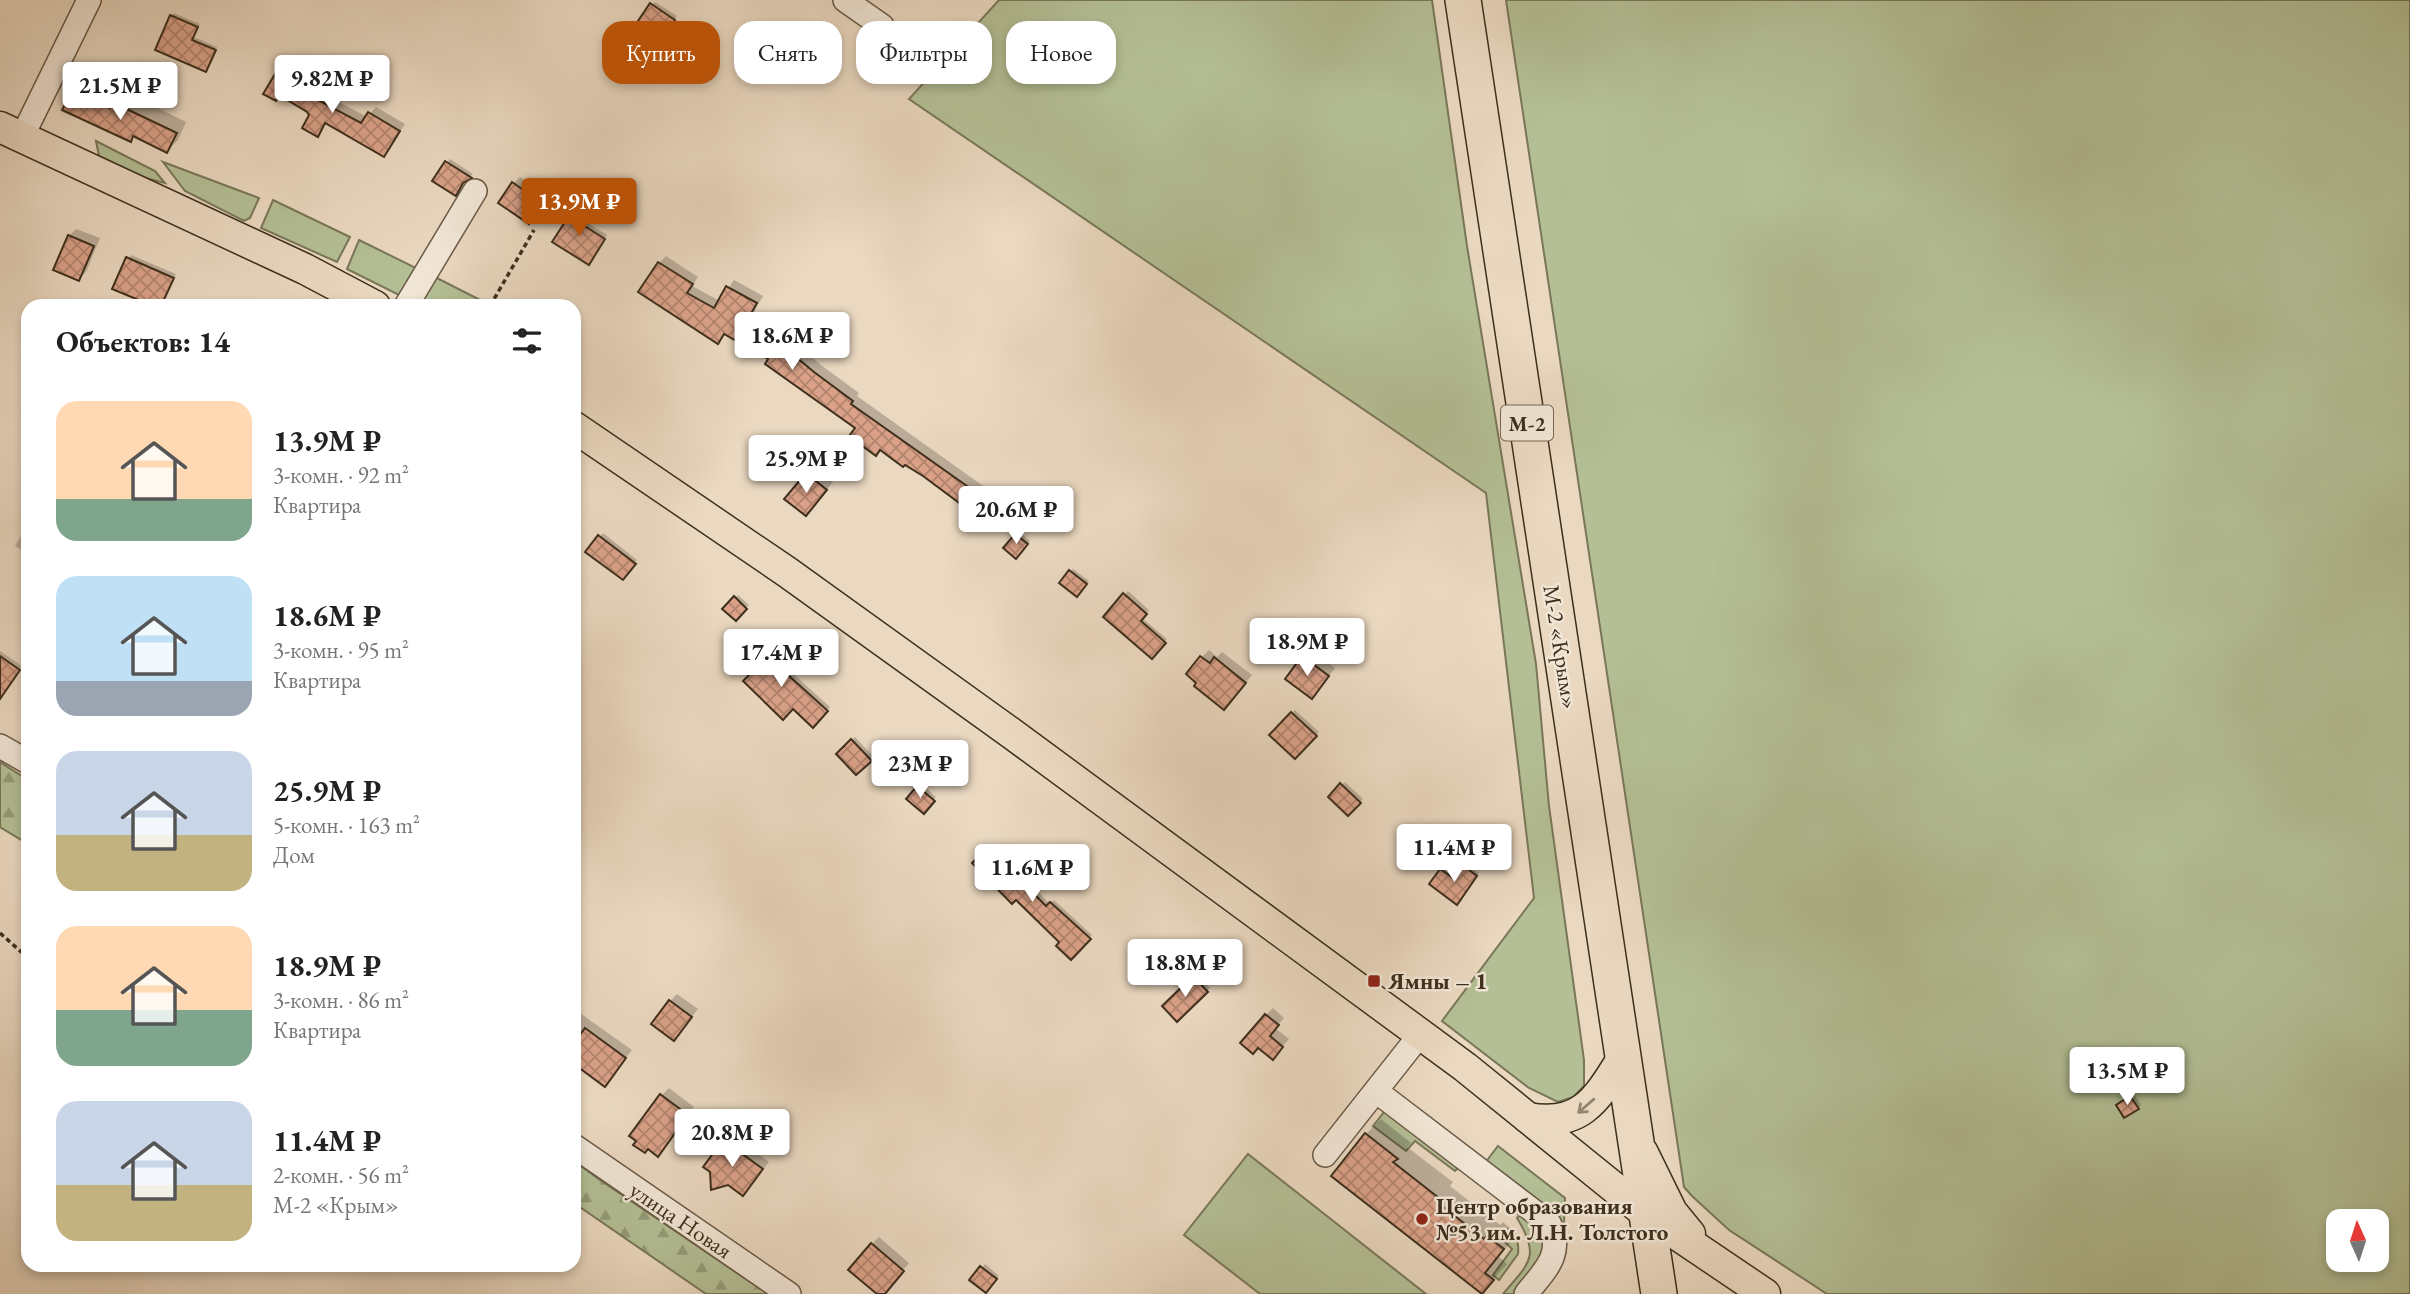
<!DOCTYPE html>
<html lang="ru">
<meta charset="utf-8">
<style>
:root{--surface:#fff;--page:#f2f2f2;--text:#222;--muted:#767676;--accent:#b45309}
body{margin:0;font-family:"EB Garamond",serif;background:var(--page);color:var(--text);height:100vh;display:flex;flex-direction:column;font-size:26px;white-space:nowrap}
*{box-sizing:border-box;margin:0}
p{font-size:23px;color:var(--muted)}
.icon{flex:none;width:38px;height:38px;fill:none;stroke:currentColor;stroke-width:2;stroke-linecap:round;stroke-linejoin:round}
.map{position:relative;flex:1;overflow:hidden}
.drawer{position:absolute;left:21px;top:299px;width:560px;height:973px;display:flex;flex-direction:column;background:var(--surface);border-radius:21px;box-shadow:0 4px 10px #0003}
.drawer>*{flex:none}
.top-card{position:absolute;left:602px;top:21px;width:665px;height:63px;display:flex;gap:14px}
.needle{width:46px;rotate:357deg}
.buttons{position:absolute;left:2326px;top:1209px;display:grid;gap:14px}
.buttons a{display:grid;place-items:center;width:63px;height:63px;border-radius:14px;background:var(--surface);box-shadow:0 4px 10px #0003;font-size:35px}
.price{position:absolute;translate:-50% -60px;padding:0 16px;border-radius:7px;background:#fff;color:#222;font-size:23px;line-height:46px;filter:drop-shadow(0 2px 4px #0008)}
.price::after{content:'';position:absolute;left:50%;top:42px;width:21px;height:16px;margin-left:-10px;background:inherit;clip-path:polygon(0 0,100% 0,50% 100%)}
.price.on{background:var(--accent);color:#fff}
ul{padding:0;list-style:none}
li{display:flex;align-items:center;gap:21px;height:175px;padding:0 35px}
li span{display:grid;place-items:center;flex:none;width:196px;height:140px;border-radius:21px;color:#555}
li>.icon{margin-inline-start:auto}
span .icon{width:84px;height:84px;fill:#fffc;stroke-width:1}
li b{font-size:30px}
h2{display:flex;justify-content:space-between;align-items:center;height:84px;padding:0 35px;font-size:30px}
.pill{padding:0 24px;border-radius:21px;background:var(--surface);box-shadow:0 4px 10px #0003;font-size:24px;line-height:63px}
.pill.on{background:var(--accent);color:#fff}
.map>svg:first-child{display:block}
.green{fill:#b4bf95;stroke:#797758;stroke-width:2;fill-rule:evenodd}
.forest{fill:url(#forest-firs);stroke:#797758;stroke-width:2}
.shadow{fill:#0003}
.building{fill:url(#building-cross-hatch);stroke:#3e2f1c;stroke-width:2}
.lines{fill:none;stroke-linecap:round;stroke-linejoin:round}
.minor-casing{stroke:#695945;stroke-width:26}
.major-casing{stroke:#3e2f1c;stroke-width:33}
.highway-casing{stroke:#3e2f1c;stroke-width:38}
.path{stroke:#3e2f1c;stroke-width:3.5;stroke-dasharray:5 3.5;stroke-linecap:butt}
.minor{stroke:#f1e6d6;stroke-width:23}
.major{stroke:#ead8c0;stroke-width:30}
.highway{stroke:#ead8c0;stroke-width:35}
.oneway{stroke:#94846e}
.poi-dot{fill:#8f2418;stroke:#f1e6d6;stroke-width:2.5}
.labels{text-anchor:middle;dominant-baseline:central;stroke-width:5;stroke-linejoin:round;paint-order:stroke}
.shield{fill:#f1e6d6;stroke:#746654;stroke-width:2}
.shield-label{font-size:21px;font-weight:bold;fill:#3e2f1c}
.street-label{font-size:23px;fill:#3e2f1c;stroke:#f1e6d6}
.poi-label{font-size:23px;font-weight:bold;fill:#3e2f1c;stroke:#f1e6d6;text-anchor:start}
</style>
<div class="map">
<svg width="2410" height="1294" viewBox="0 0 2410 1294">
<defs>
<pattern id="forest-firs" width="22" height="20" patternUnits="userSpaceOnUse" patternTransform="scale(1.75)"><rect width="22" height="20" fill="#b4bf95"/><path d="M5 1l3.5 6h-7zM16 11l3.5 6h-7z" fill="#949c79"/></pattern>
<pattern id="building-cross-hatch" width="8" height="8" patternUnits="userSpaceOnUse" patternTransform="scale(1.75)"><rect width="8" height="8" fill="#daa188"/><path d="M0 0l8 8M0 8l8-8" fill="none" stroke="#b2846e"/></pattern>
</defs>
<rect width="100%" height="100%" fill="#ead8c0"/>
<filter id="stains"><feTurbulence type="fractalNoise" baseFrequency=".00286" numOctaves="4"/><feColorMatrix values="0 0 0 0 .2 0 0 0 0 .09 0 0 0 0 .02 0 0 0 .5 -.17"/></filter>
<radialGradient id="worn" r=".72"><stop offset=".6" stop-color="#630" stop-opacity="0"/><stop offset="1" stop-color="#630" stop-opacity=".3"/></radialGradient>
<g class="green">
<path d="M999,0H1432L1467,246L1536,664L1549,806L1584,1060V1086L1573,1097L1558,1102L1529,1088L1442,1021L1534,898L1486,493L909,99Z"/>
<path d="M1506,0H2410V1294H1827L1729,1230L1692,1196L1684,1187ZM2338,1222H2376V1260H2338Z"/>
<path d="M96,141L155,171L165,183L134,175L99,156Z"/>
<path d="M163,162L259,198L250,218L244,221L185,191Z"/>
<path d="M273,200L350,237L337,262L261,228Z"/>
<path d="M359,240L420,270L401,296L347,269Z"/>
<path d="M429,274L486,303L484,306H414Z"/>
<path d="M1385,1111L1459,1167L1455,1171L1415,1141L1406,1151L1373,1126Z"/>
<path d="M1498,1146L1565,1198L1564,1225L1485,1163Z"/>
<path d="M1248,1154L1426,1294H1260L1184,1235Z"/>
<path d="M1525,1210L1549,1242L1518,1294H1503C1529,1263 1541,1257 1517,1218Z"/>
<path d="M1507,1229C1517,1232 1519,1244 1518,1254L1499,1280L1493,1275L1512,1249L1501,1238L1502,1232Z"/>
</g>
<g class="forest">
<path d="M0,762L28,780V844L0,827Z"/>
<path d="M574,1161L600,1180L768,1294H706L574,1203Z"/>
</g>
<g class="shadow">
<path d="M655,2L677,16L658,45L652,5Z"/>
<path d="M174,13L200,24L194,37L217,47L206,70L171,16Z"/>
<path d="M295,59L306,65L299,77L303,79L302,82L367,117L376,107L405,124L384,155L327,122L317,135L311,115L280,94L275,99L276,76L282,70L285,71Z"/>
<path d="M83,83L94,88L98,85L120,96L125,92L186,122L178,140L167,151L135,135L131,140L72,94Z"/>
<path d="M450,159L473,174L465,180L458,191L434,181Z"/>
<path d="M520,177L541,191L538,196L545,201L529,222L513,184Z"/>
<path d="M578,206L589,213L584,221L607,235L591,259L575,209Z"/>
<path d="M76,229L100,238L86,272L79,279L69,236Z"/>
<path d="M131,255L176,274L161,306L115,288Z"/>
<path d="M666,256L698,277L692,286L720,301L734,280L763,296L750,319L797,345L821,365L859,393L857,396L986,488L976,502L858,428L771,359L726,334L718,341L659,263Z"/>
<path d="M814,467L833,482L813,507L807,474Z"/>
<path d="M28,524V553L15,546Z"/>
<path d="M1019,532L1030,541L1019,554L1006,548Z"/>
<path d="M603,533L637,560L625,575L588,551Z"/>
<path d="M1073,569L1089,581L1080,592L1070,572Z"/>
<path d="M1128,591L1149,610L1142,618L1167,639L1152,657L1105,617Z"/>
<path d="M738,595L749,605L736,619L725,608Z"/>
<path d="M769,644L783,657L779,661L830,707L813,725L750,663Z"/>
<path d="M1209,650L1217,657L1222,652L1252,675L1231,701L1202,657Z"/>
<path d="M1310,650L1335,668L1319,689L1287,678Z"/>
<path d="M0,651L22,666L0,697Z"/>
<path d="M1295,710L1319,732L1295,757L1272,735Z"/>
<path d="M855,737L873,756L856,773L838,754Z"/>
<path d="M1345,782L1363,799L1348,814L1330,797Z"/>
<path d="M921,784L936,797L924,811L908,799Z"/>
<path d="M992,845L1050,904L1054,900L1092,935L1071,958L1062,942L974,863Z"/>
<path d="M1468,865L1479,873L1460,900L1431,884L1444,867L1458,877Z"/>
<path d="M1197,975L1210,988L1177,1019L1165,1006Z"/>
<path d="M677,994L698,1009L674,1039L670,1001Z"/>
<path d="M574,1005L579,1008L577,1011L632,1050L605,1084L574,1061Z"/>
<path d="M1273,1008L1284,1018L1275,1028L1289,1039L1273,1058L1266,1015Z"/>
<path d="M669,1088L694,1107L664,1147L662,1095Z"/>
<path d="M2134,1094L2141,1105L2138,1108L2121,1102Z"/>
<path d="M1381,1119L1411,1143L1407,1147L1453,1182L1450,1186L1500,1225L1503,1222L1517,1234L1499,1257L1507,1264L1482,1292L1366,1134Z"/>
<path d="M731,1134L769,1162L743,1194L706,1167Z"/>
<path d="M879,1237L909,1263L883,1294H880L872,1244Z"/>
<path d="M985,1264L999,1276L986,1291L972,1280Z"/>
</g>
<g class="building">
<path d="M650,3L675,20L655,50L630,33Z"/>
<path d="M170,15L198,27L192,40L216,50L206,72L155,50Z"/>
<path d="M288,63L301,72L295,83L299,86L297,89L361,123L368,112L400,131L384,157L325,123L318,137L302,128L309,115L307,112L279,95L276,101L263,94L275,74L279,77Z"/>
<path d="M71,93L83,99L85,95L110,108L112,102L177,133L167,153L133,136L131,142L62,110Z"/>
<path d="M445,161L472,178L463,183L456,196L432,181Z"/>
<path d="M512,182L536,199L532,204L539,209L529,224L498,203Z"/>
<path d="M574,208L588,216L583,225L605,239L589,265L552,242Z"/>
<path d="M68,235L94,246L79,281L53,270Z"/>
<path d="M126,257L174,278L161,306H153L112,289Z"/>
<path d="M658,262L693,284L687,293L714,308L726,286L757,303L744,326L790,352L814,372L853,401L851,404L981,496L970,511L923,476L905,465L903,467L880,450L876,456L849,436L855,428L765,364L768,359L724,334L718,344L638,292Z"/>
<path d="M806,473L827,490L806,516L784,499Z"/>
<path d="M1015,534L1028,544L1016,559L1003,548Z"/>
<path d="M598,535L636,564L623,580L585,552Z"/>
<path d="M1069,570L1087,584L1077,597L1059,583Z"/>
<path d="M1123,593L1147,614L1141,621L1166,643L1152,659L1103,617Z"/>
<path d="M734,596L747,609L736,621L722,609Z"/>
<path d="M765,645L781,661L777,665L828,711L813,728L793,709L783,720L743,681L754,670L747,664Z"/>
<path d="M0,656L20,670L0,699Z"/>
<path d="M1200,656L1210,663L1214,657L1246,683L1224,710L1194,686L1196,683L1186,674Z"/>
<path d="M1302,656L1329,676L1312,699L1285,679Z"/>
<path d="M1291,712L1317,736L1295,759L1269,735Z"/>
<path d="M851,739L872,761L856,775L836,754Z"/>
<path d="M1340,783L1361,803L1348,816L1328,797Z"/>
<path d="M917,786L935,801L924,814L906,799Z"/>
<path d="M988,847L1046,906L1050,902L1091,939L1071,960L1056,946L1059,942L1016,900L1012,904L972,863Z"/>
<path d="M1464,866L1477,876L1457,905L1429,884L1440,869L1455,879Z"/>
<path d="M1193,976L1208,992L1177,1022L1162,1006Z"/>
<path d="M669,1000L692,1017L674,1041L651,1024Z"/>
<path d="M1265,1014L1279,1025L1270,1036L1283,1047L1273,1060L1258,1048L1253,1054L1240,1043Z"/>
<path d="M585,1028L626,1058L605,1087L574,1064V1043Z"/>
<path d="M660,1094L688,1115L658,1157L648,1149L645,1153L633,1145L636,1141L629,1136Z"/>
<path d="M2130,1096L2139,1109L2124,1118L2116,1105Z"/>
<path d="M1365,1133L1398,1159L1393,1162L1439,1198L1436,1201L1484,1239L1487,1236L1504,1249L1485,1273L1494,1280L1482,1294L1331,1176Z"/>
<path d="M723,1140L763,1169L743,1196L728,1185L711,1190L710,1172L703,1167Z"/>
<path d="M871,1243L904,1271L885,1294H877L848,1270Z"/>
<path d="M980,1266L997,1279L986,1293L969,1280Z"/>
</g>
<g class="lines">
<g class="minor-casing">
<g id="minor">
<path d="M845,0L882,26"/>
<path d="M22,137L89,0"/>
<path d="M406,306L475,191"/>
<path d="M0,746L28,762"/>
<path d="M1376,1091L1549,1223C1565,1254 1544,1271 1526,1294"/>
<path d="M574,1146L789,1294"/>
<path d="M1325,1155L1419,1036"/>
</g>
</g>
<g class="major-casing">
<g id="major">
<path d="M0,127L305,269L375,306"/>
<path d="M574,427L787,572L1011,733L1465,1067L1648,1215L1765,1294"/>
<path d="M1528,1118C1583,1128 1598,1097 1624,1056"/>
<path d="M1643,1153L1672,1212L1690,1234"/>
</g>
</g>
<g class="highway-casing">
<path id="highway" d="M1463,0L1659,1294"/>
</g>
<g class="path">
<path d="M490,306L534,230"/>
<path d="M0,933L28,958"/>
</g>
<use href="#minor" class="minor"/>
<use href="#major" class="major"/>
<use href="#highway" class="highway"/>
</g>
<defs><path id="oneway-shaft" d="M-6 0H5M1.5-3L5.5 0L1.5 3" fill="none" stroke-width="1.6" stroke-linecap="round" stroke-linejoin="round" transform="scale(1.75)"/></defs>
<use class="oneway" href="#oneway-shaft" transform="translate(1586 1106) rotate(139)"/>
<g class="poi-dot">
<rect x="1367" y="974" width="14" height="14" rx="3.5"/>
<circle cx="1422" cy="1219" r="7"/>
</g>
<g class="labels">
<rect class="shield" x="1501" y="405.5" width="52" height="35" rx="5"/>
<g class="shield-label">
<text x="1527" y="423">М-2</text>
</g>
<g class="street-label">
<text transform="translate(1561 647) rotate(81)">М-2 «Крым»</text>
<text transform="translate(681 1220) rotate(34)">улица Новая</text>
</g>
<g class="poi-label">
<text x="1388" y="981">Ямны – 1</text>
<text x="1436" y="1206">Центр образования<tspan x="1436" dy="26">№53 им. Л.Н. Толстого</tspan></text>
</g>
</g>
<rect width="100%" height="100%" filter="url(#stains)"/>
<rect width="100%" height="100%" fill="url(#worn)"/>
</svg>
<div class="buttons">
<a><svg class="needle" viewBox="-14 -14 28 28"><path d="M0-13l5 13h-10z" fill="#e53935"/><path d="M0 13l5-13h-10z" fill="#767676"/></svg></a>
</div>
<b class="price" style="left:332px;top:115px">9.82M ₽</b>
<b class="price" style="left:120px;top:122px">21.5M ₽</b>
<b class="price on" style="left:579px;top:238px">13.9M ₽</b>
<b class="price" style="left:792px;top:372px">18.6M ₽</b>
<b class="price" style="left:806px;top:495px">25.9M ₽</b>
<b class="price" style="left:1016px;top:546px">20.6M ₽</b>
<b class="price" style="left:1307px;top:678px">18.9M ₽</b>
<b class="price" style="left:781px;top:689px">17.4M ₽</b>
<b class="price" style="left:920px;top:800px">23M ₽</b>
<b class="price" style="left:1454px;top:884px">11.4M ₽</b>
<b class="price" style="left:1032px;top:904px">11.6M ₽</b>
<b class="price" style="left:1185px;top:999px">18.8M ₽</b>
<b class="price" style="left:2127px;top:1107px">13.5M ₽</b>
<b class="price" style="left:732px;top:1169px">20.8M ₽</b>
<div class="top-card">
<a class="pill on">Купить</a>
<a class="pill">Снять</a>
<a class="pill">Фильтры</a>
<a class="pill">Новое</a>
</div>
<section class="drawer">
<h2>Объектов: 14<svg class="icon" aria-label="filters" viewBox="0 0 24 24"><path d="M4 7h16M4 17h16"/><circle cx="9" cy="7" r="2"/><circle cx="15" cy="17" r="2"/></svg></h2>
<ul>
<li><span style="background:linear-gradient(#ffd9b3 70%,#7fa58c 0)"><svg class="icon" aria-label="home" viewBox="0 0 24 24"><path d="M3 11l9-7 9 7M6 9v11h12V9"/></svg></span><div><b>13.9M ₽</b><p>3-комн. · 92 m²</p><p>Квартира</p></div></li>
<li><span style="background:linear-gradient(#bfe0f5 75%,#9aa5b1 0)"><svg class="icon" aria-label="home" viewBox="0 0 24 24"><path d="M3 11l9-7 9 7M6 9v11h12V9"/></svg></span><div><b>18.6M ₽</b><p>3-комн. · 95 m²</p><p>Квартира</p></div></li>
<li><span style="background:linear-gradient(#c9d6e8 60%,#c2b280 0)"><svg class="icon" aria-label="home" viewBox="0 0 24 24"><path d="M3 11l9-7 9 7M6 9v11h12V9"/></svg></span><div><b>25.9M ₽</b><p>5-комн. · 163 m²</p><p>Дом</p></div></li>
<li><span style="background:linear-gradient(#ffd9b3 60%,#7fa58c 0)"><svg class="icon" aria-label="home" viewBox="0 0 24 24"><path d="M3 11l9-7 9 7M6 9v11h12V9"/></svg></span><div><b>18.9M ₽</b><p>3-комн. · 86 m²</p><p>Квартира</p></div></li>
<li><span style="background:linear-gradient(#c9d6e8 60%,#c2b280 0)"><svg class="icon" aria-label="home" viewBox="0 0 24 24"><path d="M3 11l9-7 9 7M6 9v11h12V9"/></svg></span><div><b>11.4M ₽</b><p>2-комн. · 56 m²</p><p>М-2 «Крым»</p></div></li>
</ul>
</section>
</div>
